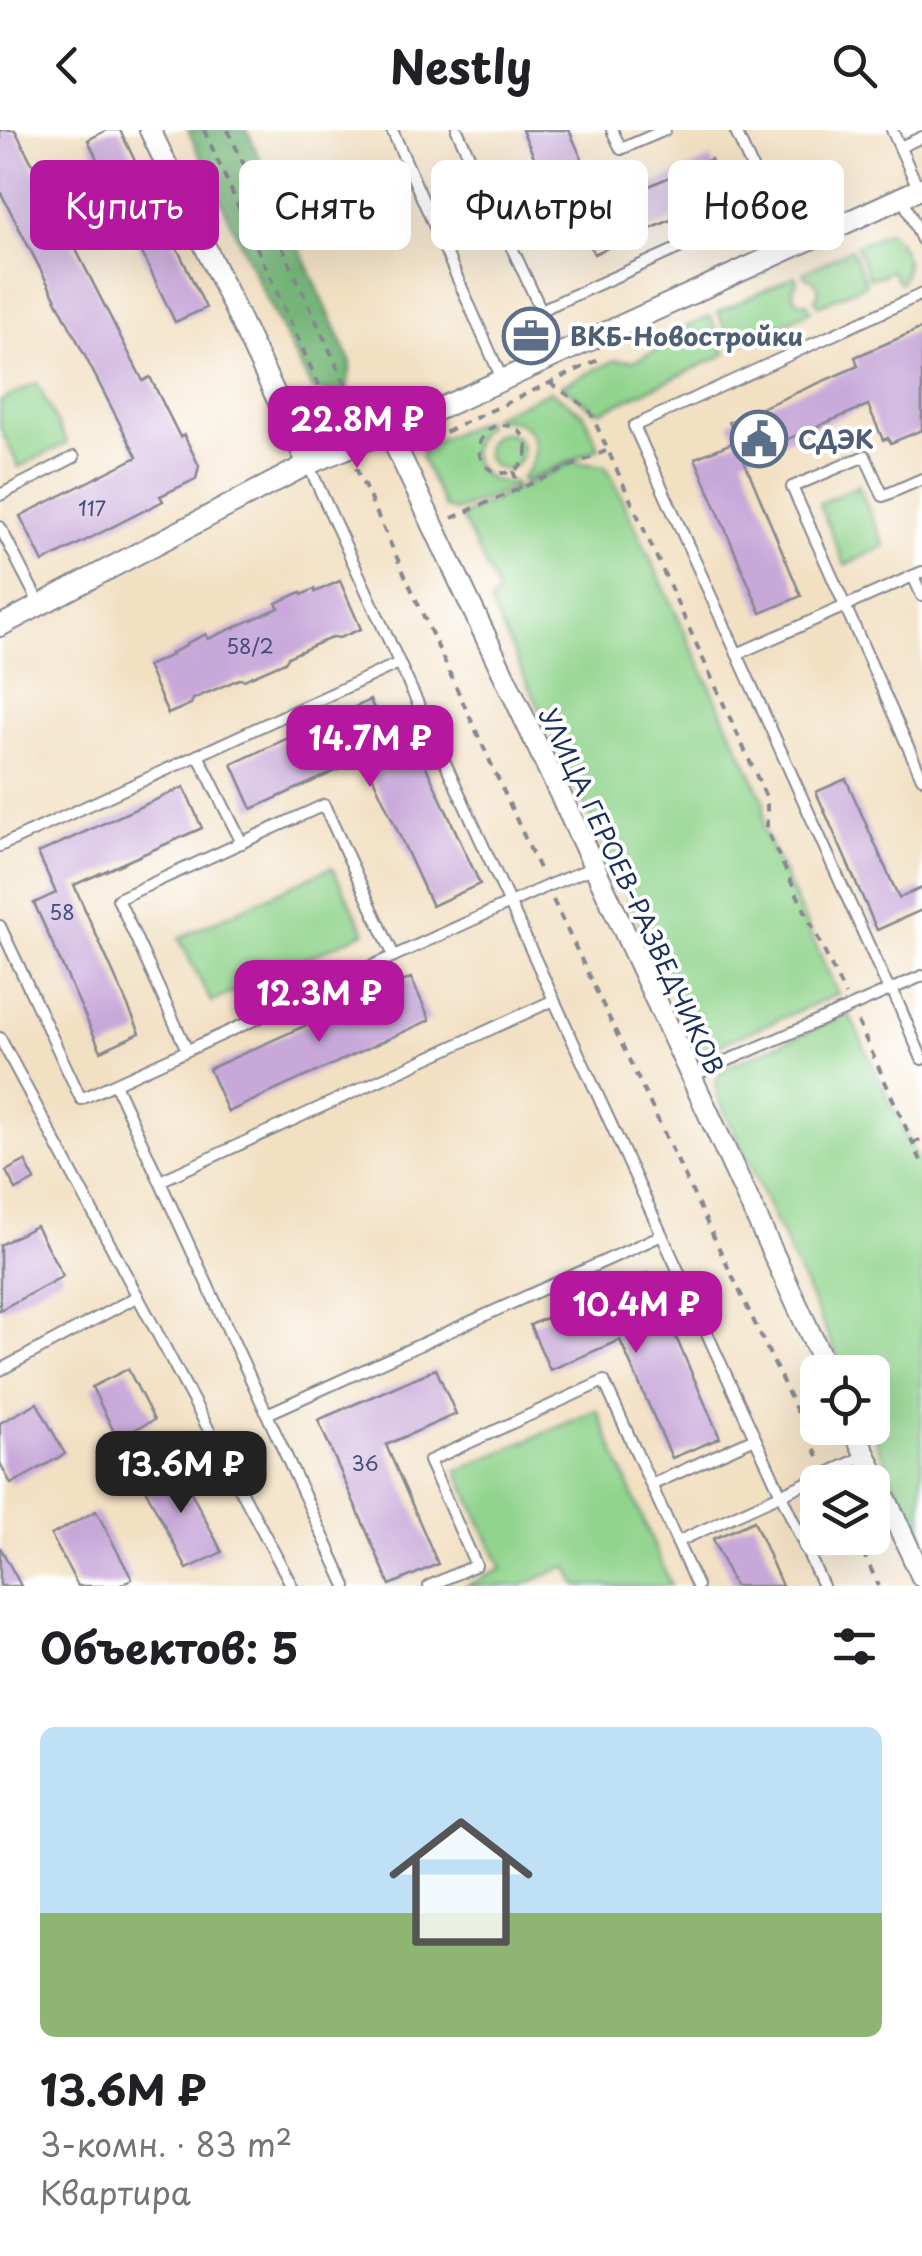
<!DOCTYPE html>
<html lang="ru">
<meta charset="utf-8">
<style>
:root{--surface:#fff;--page:#f6f6f6;--text:#202124;--muted:#757577;--line:#e0e0e0;--accent:#b5179e}
body{margin:0;font-family:"Playpen Sans",sans-serif;background:var(--page);color:var(--text);height:100vh;display:flex;flex-direction:column;font-size:38px;white-space:nowrap}
*{box-sizing:border-box;margin:0}
p{font-size:32px;color:var(--muted)}
.icon{flex:none;width:55px;height:55px;fill:none;stroke:currentColor;stroke-width:2;stroke-linecap:round;stroke-linejoin:round}
.map{position:relative;height:1456px;overflow:hidden}
.panel{display:flex;flex-direction:column;background:var(--surface);flex:1}
.panel>*{flex:none}
.top-card{position:absolute;left:30px;top:30px;width:862px;height:90px;display:flex;gap:20px}
.tools{position:absolute;left:800px;top:1225px;display:grid;gap:20px}
.tools a{display:grid;place-items:center;width:90px;height:90px;border-radius:15px;background:var(--surface);box-shadow:0 10px 40px #0002;font-size:50px}
.price{position:absolute;translate:-50% -85px;padding:0 22px;border-radius:20px;background:var(--accent);color:#fff;font-size:32px;line-height:65px;filter:drop-shadow(0 2px 5px #0008)}
.price::after{content:'';position:absolute;left:50%;top:60px;width:30px;height:22px;margin-left:-15px;background:inherit;clip-path:polygon(0 0,100% 0,50% 100%)}
.price.active{background:#222;color:#fff}
ul{padding:0;list-style:none}
li{display:grid;align-content:center;gap:20px;height:530px;padding:0 40px}
li+li{border-top:2px solid var(--line)}
li span{display:grid;place-items:center;height:310px;border-radius:15px;color:#555}
li>.icon{margin-inline-start:auto}
span .icon{width:180px;height:180px;fill:#fffc;stroke-width:1}
li b{font-size:42px}
h2{display:flex;justify-content:space-between;align-items:center;height:120px;padding:0 40px;font-size:42px}
.chip{padding:0 35px;border-radius:15px;background:var(--surface);box-shadow:0 10px 40px #0002;font-size:35px;line-height:90px}
.chip.active{background:var(--accent);color:#fff}
header{display:flex;justify-content:space-between;align-items:center;height:130px;padding:0 40px;background:var(--surface);font-size:45px;font-weight:700}
.map>svg:first-child{display:block}
.green{fill:#91d48d;stroke:#568276;stroke-width:2.5}
.forest{fill:#74b678;stroke:#48726b;stroke-width:2.5}
.building{fill:#c8a8d9}
.lines{fill:none;stroke-linecap:round;stroke-linejoin:round}
.lane-casing{stroke:#868890;stroke-width:14}
.street-casing{stroke:#868890;stroke-width:24}
.path{stroke:#868890;stroke-width:4;stroke-dasharray:8 8;stroke-linecap:butt}
.lane{stroke:#fff;stroke-width:10}
.street{stroke:#fff;stroke-width:20}
.labels{text-anchor:middle;dominant-baseline:central;stroke-width:8;stroke-linejoin:round;paint-order:stroke}
.number-label{font-size:20px;fill:#464d7d}
.service-label{font-size:25px;font-weight:bold;fill:#4e5e75;stroke:#fff;text-anchor:start}
.street-label{font-size:25px;fill:#1b2f5e;stroke:#fff}
</style>
<header><svg class="icon" aria-label="back" viewBox="0 0 24 24"><path d="M15 5l-7 7 7 7"/></svg>Nestly<svg class="icon" aria-label="search" viewBox="0 0 24 24"><circle cx="10" cy="10" r="6"/><path d="M15 15l6 6"/></svg></header>
<div class="map">
<svg width="922" height="1456" viewBox="0 0 922 1456">
<rect width="100%" height="100%" fill="#fff"/>
<filter id="ink" filterUnits="userSpaceOnUse"><feTurbulence type="fractalNoise" baseFrequency=".01" numOctaves="2"/><feDisplacementMap in="SourceGraphic" scale="20" xChannelSelector="R" yChannelSelector="G"/><feConvolveMatrix kernelMatrix="1 2 1 2 8 2 1 2 1" color-interpolation-filters="sRGB"/></filter>
<filter id="wash" filterUnits="userSpaceOnUse"><feTurbulence type="fractalNoise" baseFrequency=".0048" numOctaves="4" result="noise"/><feDisplacementMap in="SourceGraphic" scale="40" xChannelSelector="R" yChannelSelector="G"/><feGaussianBlur stdDeviation="2.25" result="paint"/><feColorMatrix in="noise" values="0 0 0 0 0 0 0 0 0 0 0 0 0 0 0 0 0 1.4 0 .05"/><feComposite in="paint" operator="in"/></filter>
<g filter="url(#wash)">
<rect width="100%" height="100%" fill="#f2e0c3"/>
<g class="green">
<path d="M888,102C904,114 913,136 900,153L890,140L881,146L869,148L856,116Z"/>
<path d="M851,119L866,154L819,176L815,169C823,158 816,149 805,147L803,143Z"/>
<path d="M795,146L797,151L793,159C793,168 798,173 807,173L811,181L733,217L718,182Z"/>
<path d="M710,186L726,224L602,281L594,280L562,255L616,230L634,231L668,215L682,199Z"/>
<path d="M37,253L67,313L19,337L0,298V271Z"/>
<path d="M551,261L584,284L599,318L523,352L521,348C549,322 532,281 493,291L491,287Z"/>
<path d="M484,290L486,295C458,320 476,356 513,352L515,356L456,381L445,378L422,329V321L429,314Z"/>
<circle cx="504" cy="321" r="18"/>
<path d="M574,332L604,336L610,343L764,671L763,699L838,864L711,918L704,916L693,906L490,473L497,466L496,457L461,386Z"/>
<path d="M858,356L885,416L845,435L819,374Z"/>
<path d="M332,737L365,802L211,872L179,808Z"/>
<path d="M849,884L915,1025L922,1035V1410L870,1298H872V1242H845L717,965C715,951 717,943 729,936Z"/>
<path d="M597,1280L671,1456H577L567,1436L521,1456H466L502,1439L457,1341Z"/>
</g>
<path class="forest" d="M188,0H247L351,233L346,266L312,259L266,168Z"/>
<g id="blocks">
<g class="building">
<path d="M0,0H15L143,251L150,247L180,307L184,305L199,336L196,349L160,366L163,371L43,432L20,386L137,327L0,61Z"/>
<path d="M107,0H120L206,178L175,192L88,10Z"/>
<path d="M522,0H569L603,76L711,29L727,65L594,124L574,80L561,87Z"/>
<path d="M922,198V300L891,313L888,308L883,310L868,275L743,328L801,466L761,483L695,328L737,311L729,292L858,236L855,227Z"/>
<path d="M340,451L361,499L339,508L334,507L319,513L288,527L285,532L244,550L239,549L193,569L191,574L168,584L147,536L172,525L171,523L184,517L187,513L206,504L208,509L279,478L276,473L301,462L302,465L314,459L315,462Z"/>
<path d="M370,570L390,612L410,602L480,754L432,776L364,628L252,679L232,634Z"/>
<path d="M846,649L899,768L922,758V780L877,800L816,662Z"/>
<path d="M184,657L202,698L74,755L140,903L101,921L34,773L56,763L38,723Z"/>
<path d="M411,848L430,890L228,982L209,939Z"/>
<path d="M25,1031L35,1050L16,1060L6,1041Z"/>
<path d="M36,1096L63,1146L0,1180V1115Z"/>
<path d="M648,1143L720,1308L672,1328L620,1210L550,1240L530,1195Z"/>
<path d="M128,1239L154,1290L117,1308L92,1257Z"/>
<path d="M436,1239L456,1284L386,1315L438,1434L390,1455L318,1290Z"/>
<path d="M37,1273L65,1324L11,1354L0,1333V1293Z"/>
<path d="M176,1333L222,1422L187,1439L141,1351Z"/>
<path d="M96,1381L132,1449L119,1456H78L51,1405Z"/>
<path d="M754,1391L782,1456H734L713,1409Z"/>
<path d="M0,1417L21,1456H0Z"/>
</g>
</g>
</g>
<g filter="url(#ink)">
<use href="#blocks" fill-opacity="0" stroke="#868890" stroke-width="2.5"/>
<g class="lines">
<g class="lane-casing">
<g id="lane">
<path d="M392,0L502,249"/>
<path d="M457,0L541,180L770,77L735,0"/>
<path d="M612,0L621,19L665,0"/>
<path d="M892,0L919,60"/>
<path d="M900,17L922,7"/>
<path d="M902,67L922,110"/>
<path d="M308,334L823,1456"/>
<path d="M922,349L883,366L865,326L792,357L922,648"/>
<path d="M0,365L74,327"/>
<path d="M0,397L40,475"/>
<path d="M913,446L922,466"/>
<path d="M737,524L922,442"/>
<path d="M198,625L242,713"/>
<path d="M0,716L399,533"/>
<path d="M0,796L81,969L547,756L594,737"/>
<path d="M892,859L922,929"/>
<path d="M889,860L634,296L922,164"/>
<path d="M0,908L292,1456"/>
<path d="M187,920L118,769L324,675L394,826"/>
<path d="M692,946L922,846"/>
<path d="M115,954L346,1456"/>
<path d="M160,1051L554,870"/>
<path d="M0,1240L138,1166"/>
<path d="M267,1284L662,1105"/>
<path d="M651,1355L755,1308"/>
<path d="M677,1412L865,1326"/>
<path d="M429,1456L476,1435L429,1331L604,1251L697,1456"/>
</g>
</g>
<g class="street-casing">
<g id="street">
<path d="M150,0L308,334"/>
<path d="M389,302L594,736L828,1242"/>
<path d="M0,496L308,334L406,294L922,58"/>
<path d="M853,1298L922,1447"/>
</g>
</g>
<g class="path">
<path d="M204,0L340,302"/>
<path d="M228,0L361,288"/>
<path d="M550,253L589,279L767,669V701L845,865"/>
<circle cx="503" cy="319" r="24"/>
<path d="M418,318L431,309L598,230"/>
<path d="M356,338L541,743"/>
<path d="M513,341L520,359"/>
<path d="M452,388L608,320"/>
<path d="M553,770L820,1330"/>
<path d="M858,892L922,1033"/>
<path d="M913,1013L922,1009"/>
<path d="M856,1408L879,1456"/>
</g>
<use href="#lane" class="lane"/>
<use href="#street" class="street"/>
</g>
</g>
<defs>
<g id="office-ring" transform="scale(2.875)"><circle r="9.5" fill="#fff" stroke="#5c6f8a" stroke-width="1.5"/><path d="M-6-3h4V-5.5h4V-3h4V5H-6ZM-1-4.5V-3h2v-1.5ZM-6 0V1H6V0Z" fill="#5c6f8a"/></g>
<g id="civic-ring" transform="scale(2.875)"><circle r="9.5" fill="#fff" stroke="#5c6f8a" stroke-width="1.5"/><path d="M-.6-6.5H3V-4.5H.6V-3L4-1V1h2V6H-6V1h2V-1L-.6-3ZM-1.2 2.5V6h2.4V2.5Z" fill="#5c6f8a"/></g>
</defs>
<g fill-rule="evenodd">
<use href="#office-ring" x="531" y="206"/>
<use href="#civic-ring" x="759" y="309"/>
</g>
<g class="labels">
<g class="number-label">
<text x="92" y="378">117</text>
<text x="250" y="516">58/2</text>
<text x="62" y="782">58</text>
<text x="365" y="1333">36</text>
</g>
<g class="service-label">
<text x="570" y="206">ВКБ-Новостройки</text>
<text x="798" y="309">СДЭК</text>
</g>
<g class="street-label">
<text transform="translate(632 761) rotate(65)">УЛИЦА ГЕРОЕВ-РАЗВЕДЧИКОВ</text>
</g>
</g>
</svg>
<div class="tools">
<a><svg class="icon" aria-label="locate" viewBox="0 0 24 24"><circle cx="12" cy="12" r="6"/><path d="M12 2v4M12 18v4M2 12h4M18 12h4"/></svg></a>
<a><svg class="icon" aria-label="layers" viewBox="0 0 24 24"><path d="M12 4l9 5-9 5-9-5zM3 14l9 5 9-5"/></svg></a>
</div>
<b class="price" style="left:357px;top:341px">22.8M ₽</b>
<b class="price" style="left:370px;top:660px">14.7M ₽</b>
<b class="price" style="left:319px;top:915px">12.3M ₽</b>
<b class="price" style="left:636px;top:1226px">10.4M ₽</b>
<b class="price active" style="left:181px;top:1386px">13.6M ₽</b>
<div class="top-card">
<a class="chip active">Купить</a>
<a class="chip">Снять</a>
<a class="chip">Фильтры</a>
<a class="chip">Новое</a>
</div>
</div>
<section class="panel">
<h2>Объектов: 5<svg class="icon" aria-label="filters" viewBox="0 0 24 24"><path d="M4 7h16M4 17h16"/><circle cx="9" cy="7" r="2"/><circle cx="15" cy="17" r="2"/></svg></h2>
<ul>
<li><span style="background:linear-gradient(#bfe0f5 60%,#8fb573 0)"><svg class="icon" aria-label="home" viewBox="0 0 24 24"><path d="M3 11l9-7 9 7M6 9v11h12V9"/></svg></span><div><b>13.6M ₽</b><p>3-комн. · 83 m²</p><p>Квартира</p></div></li>
</ul>
</section>
